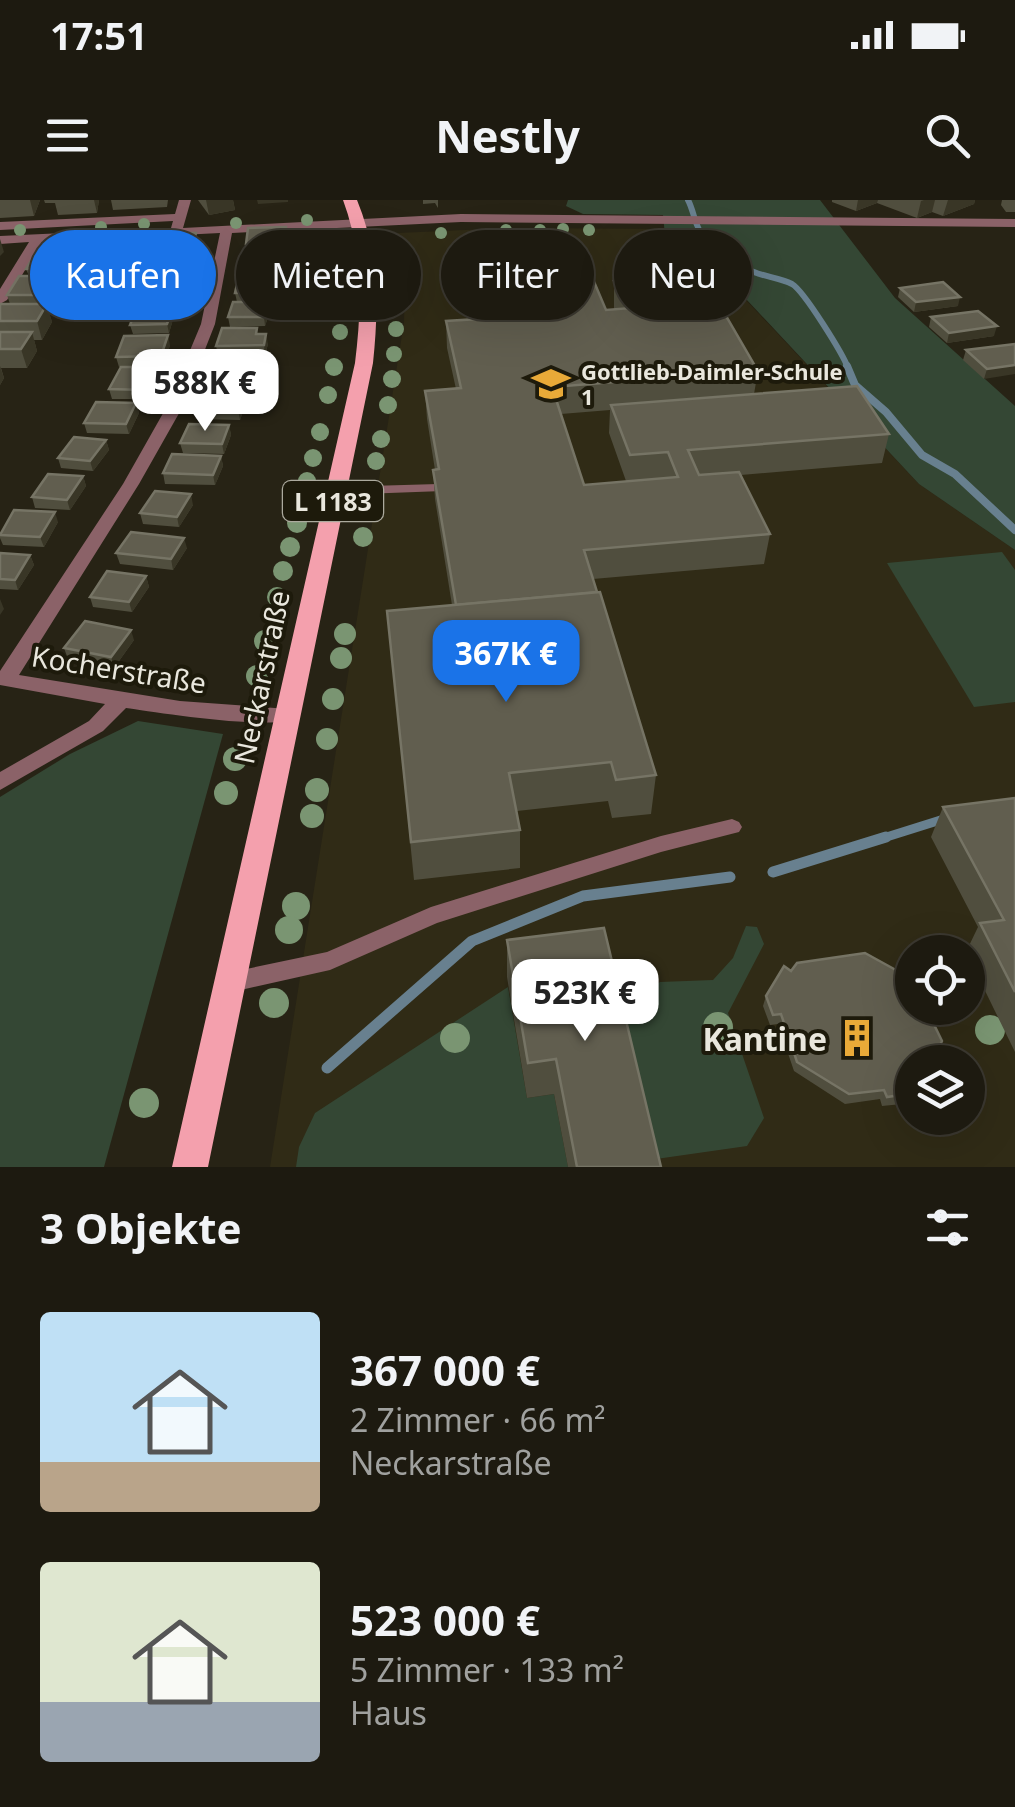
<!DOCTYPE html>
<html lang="de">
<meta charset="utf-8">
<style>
:root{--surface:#1d1a10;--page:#252319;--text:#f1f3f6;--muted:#a0a19f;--line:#3b3830;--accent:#1a73e8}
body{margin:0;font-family:"Noto Sans",sans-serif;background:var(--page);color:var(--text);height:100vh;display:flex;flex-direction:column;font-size:38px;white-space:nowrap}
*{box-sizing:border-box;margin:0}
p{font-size:32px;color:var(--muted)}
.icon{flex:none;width:55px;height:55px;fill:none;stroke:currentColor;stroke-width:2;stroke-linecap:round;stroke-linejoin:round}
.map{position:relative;height:967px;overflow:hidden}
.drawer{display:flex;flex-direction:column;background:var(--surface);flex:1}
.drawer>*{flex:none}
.guide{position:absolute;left:30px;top:30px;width:955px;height:90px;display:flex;gap:20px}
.tools{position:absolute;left:895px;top:735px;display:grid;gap:20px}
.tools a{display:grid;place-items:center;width:90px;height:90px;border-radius:50%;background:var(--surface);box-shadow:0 10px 40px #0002,0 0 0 2px var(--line);font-size:50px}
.price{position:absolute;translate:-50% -85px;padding:0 22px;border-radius:20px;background:#fff;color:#222;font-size:32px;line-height:65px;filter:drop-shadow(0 2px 5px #0008)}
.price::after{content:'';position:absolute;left:50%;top:60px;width:30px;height:22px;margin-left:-15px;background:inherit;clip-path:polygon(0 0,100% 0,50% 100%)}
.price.on{background:var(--accent);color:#fff}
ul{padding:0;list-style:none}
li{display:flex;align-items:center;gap:30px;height:250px;padding:0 40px}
li span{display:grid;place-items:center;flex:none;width:280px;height:200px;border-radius:10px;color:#555}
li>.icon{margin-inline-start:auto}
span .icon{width:120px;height:120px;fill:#fffc;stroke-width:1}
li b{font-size:42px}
h2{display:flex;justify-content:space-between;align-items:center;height:120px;padding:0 40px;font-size:42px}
.pill{padding:0 35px;border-radius:45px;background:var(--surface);box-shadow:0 10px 40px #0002,0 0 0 2px var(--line);font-size:35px;line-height:90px}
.pill.on{background:var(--accent);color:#fff}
.status{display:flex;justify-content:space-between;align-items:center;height:70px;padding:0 50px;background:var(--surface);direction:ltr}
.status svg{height:28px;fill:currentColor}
header{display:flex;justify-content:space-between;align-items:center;height:130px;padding:0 40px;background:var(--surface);font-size:45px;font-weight:700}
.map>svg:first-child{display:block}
.built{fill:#302b16;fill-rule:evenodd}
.green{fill:#344734}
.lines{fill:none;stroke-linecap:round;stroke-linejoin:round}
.stream-far3{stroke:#68808f;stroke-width:6}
.stream-far2{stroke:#68808f;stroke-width:8}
.stream-far1{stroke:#68808f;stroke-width:9}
.stream{stroke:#68808f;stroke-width:11}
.service{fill:#8b6268;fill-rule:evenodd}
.minor{fill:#8b6268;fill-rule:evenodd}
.primary{fill:#f4a0ad;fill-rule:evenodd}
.tree{fill:#7a9572}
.wall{fill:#504e3e;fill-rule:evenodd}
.shaded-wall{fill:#393626}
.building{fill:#615e4f;stroke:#767465;stroke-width:2.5}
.labels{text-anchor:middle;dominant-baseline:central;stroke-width:8;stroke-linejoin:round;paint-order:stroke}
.far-poi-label{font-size:22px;font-weight:bold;fill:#e9e7dd;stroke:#1d1a0b;text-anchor:start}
.shield{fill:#1d1a0b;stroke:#acaa9e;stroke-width:2.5}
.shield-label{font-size:25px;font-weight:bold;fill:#e9e7dd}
.street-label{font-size:28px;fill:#e9e7dd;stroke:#1d1a0b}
.near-poi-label{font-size:32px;font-weight:bold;fill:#e9e7dd;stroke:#1d1a0b;text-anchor:end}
</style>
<div class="status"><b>17:51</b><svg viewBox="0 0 49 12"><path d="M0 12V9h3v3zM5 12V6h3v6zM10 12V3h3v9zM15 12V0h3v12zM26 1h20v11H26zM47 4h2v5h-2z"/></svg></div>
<header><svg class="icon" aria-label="menu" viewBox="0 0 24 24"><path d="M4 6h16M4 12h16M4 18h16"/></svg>Nestly<svg class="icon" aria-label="search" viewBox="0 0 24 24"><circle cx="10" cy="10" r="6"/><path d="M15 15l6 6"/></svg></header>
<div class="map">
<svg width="1015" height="967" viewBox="0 0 1015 967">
<rect width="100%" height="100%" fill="#272315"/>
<path class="built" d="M512,28L665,29L667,46L745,99L919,284L1015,350V967H270L404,122L405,78L398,33ZM912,752H968V808H912ZM912,862H968V918H912Z"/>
<g class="green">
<path d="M568,0H820L895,98L1015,206V350L919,284L746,99L666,46L663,15L583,14L566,6Z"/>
<path d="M1002,352L1015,370V502L974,507L887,363Z"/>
<path d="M138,521L223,534L104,967H0V597L70,554Z"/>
<path d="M746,726L757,727L764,744L728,813L764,918L747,946L656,959L624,805L660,782L713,780L733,758Z"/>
<path d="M508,787L527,898L554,894L568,967H296L299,947L315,913Z"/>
</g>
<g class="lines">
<path class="stream-far3" d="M688,0C694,11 695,27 703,36C715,50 736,66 754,72C766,77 780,78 792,84C804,91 843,154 848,168"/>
<path class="stream-far2" d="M847,166L855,185L886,212L922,255L955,274L1015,330"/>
<path class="stream-far1" d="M877,640L947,618"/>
<g class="stream">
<path d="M773,672L886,637"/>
<path d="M327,868L472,741L583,696L730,677"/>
</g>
<g class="service">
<path d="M438,284L443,285V291L335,295L328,291L335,287Z"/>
<path d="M732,619L739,622L742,627L739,632L661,652L437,723L330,770L232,792L224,789L221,782L224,775L232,772L327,752L431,707L661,636Z"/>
</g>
<path class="minor" d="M179,0H191L183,28L461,14L1015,19V27L461,22L232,33L215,124L182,208L139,284L19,475L180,501L289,509L299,516C284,533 154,512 126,508L103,531L0,590V572L89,521L105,504L0,485V471L123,284L166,208L201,124L220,33L42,42L7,100L0,104V89L29,42L0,44V36L171,28L173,21L0,30V22L175,14Z"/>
<path class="primary" d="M343,0H357C379,53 379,107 373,163L208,967H172L355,163C362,107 363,54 343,0Z"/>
</g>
<g class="tree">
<circle cx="307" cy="20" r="6"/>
<circle cx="236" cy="23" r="6"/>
<circle cx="144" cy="24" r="6"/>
<circle cx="101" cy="27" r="6"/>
<circle cx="563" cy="29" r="6"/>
<circle cx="20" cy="30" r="6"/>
<circle cx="506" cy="30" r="6"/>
<circle cx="540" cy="30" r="6"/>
<circle cx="589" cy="30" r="6"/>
<circle cx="441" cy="33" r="6"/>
<circle cx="388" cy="42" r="8"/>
<circle cx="340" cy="58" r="8"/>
<circle cx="393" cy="75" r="8"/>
<circle cx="341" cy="92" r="8"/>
<circle cx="396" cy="106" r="8"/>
<circle cx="396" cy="129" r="8"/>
<circle cx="340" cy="132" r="8"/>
<circle cx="394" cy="154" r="8"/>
<circle cx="334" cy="167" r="9"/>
<circle cx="392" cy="179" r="9"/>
<circle cx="328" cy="195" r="9"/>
<circle cx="388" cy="205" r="9"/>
<circle cx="320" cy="232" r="9"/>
<circle cx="381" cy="239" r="9"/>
<circle cx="313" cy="258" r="9"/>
<circle cx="376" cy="261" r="9"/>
<circle cx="307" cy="281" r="9"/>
<circle cx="368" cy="310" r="10"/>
<circle cx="297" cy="323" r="10"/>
<circle cx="363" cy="337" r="10"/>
<circle cx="290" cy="347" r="10"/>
<circle cx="283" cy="371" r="10"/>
<circle cx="277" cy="397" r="10"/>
<circle cx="345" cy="434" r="11"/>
<circle cx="265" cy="441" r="11"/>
<circle cx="341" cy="458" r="11"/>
<circle cx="257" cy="476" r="11"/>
<circle cx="333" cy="499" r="11"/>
<circle cx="327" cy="539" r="11"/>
<circle cx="235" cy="559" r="12"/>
<circle cx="317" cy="590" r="12"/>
<circle cx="226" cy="593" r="12"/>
<circle cx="312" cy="616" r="12"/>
<circle cx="296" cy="706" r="14"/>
<circle cx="289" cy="730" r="14"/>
<circle cx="274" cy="803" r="15"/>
<circle cx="718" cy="827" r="15"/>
<circle cx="990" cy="830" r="15"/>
<circle cx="455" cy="838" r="15"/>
<circle cx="144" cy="903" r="15"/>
</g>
<g class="wall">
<path d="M0,0H40L34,16L0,18Z"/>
<path d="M44,0H99L97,13L58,15L55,3H45Z"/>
<path d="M111,0H168L167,7L113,10Z"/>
<path d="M198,0H233L235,10L209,15Z"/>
<path d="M423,0H438V8L435,3L423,4Z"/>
<path d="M832,0H975L974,4L943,16L932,12L917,18L877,3L856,11L832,2Z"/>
<path d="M1002,0H1015V12H1006L1001,5Z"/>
<path d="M287,35L286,51L248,52L246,44Z"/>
<path d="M198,42L193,55L164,56L162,47Z"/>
<path d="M82,47L76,58L79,68L70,86H62L64,94L54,113H49L52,122L42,140H34L37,151L27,168H1L4,178L0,185V104H10L7,95L29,76L26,69Z"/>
<path d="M271,53L272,62L270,74L274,83L271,101L239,102L270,111L265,126L230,127L228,117L237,102L235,93L241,75L240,67Z"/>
<path d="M185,59L187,68L180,81H151L149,72Z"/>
<path d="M464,62L606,110L614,109V81L618,80V78L657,106L758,171L754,194L889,234L882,263L741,275L770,334L764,364L593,379L656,575L651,614L612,618L608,601L517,611L520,630V668L414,680L387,411L452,405L435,299L433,270H435L427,219L425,191L456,189L447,148L446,121L472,119L464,88ZM610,210L609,233L626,281L584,285L561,214Z"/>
<path d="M180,82L182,91L177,104L148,105L145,96Z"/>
<path d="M900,88L958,106L914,112L898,97Z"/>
<path d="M173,107L174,116L169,133L133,134L130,125Z"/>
<path d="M931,117L994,136L947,143L929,127Z"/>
<path d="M258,134L268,144L265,155H218L216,146Z"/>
<path d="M1015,144L984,179L963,160L966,150Z"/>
<path d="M170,145L164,165L119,167L116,157Z"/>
<path d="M254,155L256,165L250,183H216L214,173Z"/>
<path d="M156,167L158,177L148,199H112L109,189Z"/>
<path d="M247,200L240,220L196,219L194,210Z"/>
<path d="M136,203L139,213L129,234L87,233L84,223Z"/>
<path d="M229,225L231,235L224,254L183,253L180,243Z"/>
<path d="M106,240L109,250L93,271L61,268L58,258Z"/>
<path d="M221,256L223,266L215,285L165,284L163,273Z"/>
<path d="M83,276L86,286L70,310L35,308L32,297Z"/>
<path d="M193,305L179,327L143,324L140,313Z"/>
<path d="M58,322L44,347L3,345L0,338V333Z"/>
<path d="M187,348L173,370L120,364L116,353Z"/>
<path d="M0,353L30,355L34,365L18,390L0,389Z"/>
<path d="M146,376L149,387L132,412L93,407L90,397Z"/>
<path d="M134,440L114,468L68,459L64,448Z"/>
<path d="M1015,598V852L968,756V752H966L978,727L931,637L943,607Z"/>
<path d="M507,740L661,967H568L554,894L527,898L507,777Z"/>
<path d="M766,796L912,862V895L906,896L902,904L882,906L880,899L845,904L794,871L778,824L770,825L763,806Z"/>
</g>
<g class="shaded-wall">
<path d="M30,0H40L34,16Z"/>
<path d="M94,0H99L97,13Z"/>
<path d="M206,0H233L235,10L209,15Z"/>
<path d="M257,0H288V2L258,4Z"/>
<path d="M858,0H878L877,3L856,11Z"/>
<path d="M924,0H935L932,12L917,18L921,1Z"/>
<path d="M948,0H975L974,4L943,16Z"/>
<path d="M196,33L198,42L193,55L192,46Z"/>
<path d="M79,38L82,47L76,58L79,68L70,86L65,68Z"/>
<path d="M0,39L4,52L0,56Z"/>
<path d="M185,59L187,68L180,81L179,72Z"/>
<path d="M273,74L274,83L271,101L270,92Z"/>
<path d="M59,76L64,94L54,113L48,95Z"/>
<path d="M180,82L182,91L177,104L175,95Z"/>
<path d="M960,97L958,106L914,112L916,102Z"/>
<path d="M268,102L270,111L265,126L264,117Z"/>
<path d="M47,104L52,122L42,140L37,121Z"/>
<path d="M173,107L174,116L169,133L167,124Z"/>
<path d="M997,126L994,136L947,143L949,133Z"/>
<path d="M32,132L37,151L27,168L21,149Z"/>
<path d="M266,134L268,144L265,155L264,145Z"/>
<path d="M168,135L170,145L164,165L161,156Z"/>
<path d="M254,155L256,165L250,183L249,173Z"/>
<path d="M1015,165V174L984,179L987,169Z"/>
<path d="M0,166L4,178L0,185Z"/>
<path d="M156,167L158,177L148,199L145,190Z"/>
<path d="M245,190L247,200L240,220L238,210Z"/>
<path d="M136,203L139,213L129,234L126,224Z"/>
<path d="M229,225L231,235L224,254L222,244Z"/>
<path d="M106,240L109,250L93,271L90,261Z"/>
<path d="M221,256L223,266L215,285L213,275Z"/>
<path d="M83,276L86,286L70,310L67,300Z"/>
<path d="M191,294L193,305L179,327L177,317Z"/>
<path d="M55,312L58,322L44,347L40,337Z"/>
<path d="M184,338L187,348L173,370L171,359Z"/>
<path d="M30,355L34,365L18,390L15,380Z"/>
<path d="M146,376L149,387L132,412L129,402Z"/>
<path d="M0,399L4,409L0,415Z"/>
<path d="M131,430L134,440L114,468L111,457Z"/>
</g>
<g class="building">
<path d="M286,27L285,42L246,44L248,28Z"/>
<path d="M168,33H196L192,46L162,47Z"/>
<path d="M79,38L73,50L44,51L51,39Z"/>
<path d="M74,50L65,68L26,69L37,51Z"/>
<path d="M271,53L269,66L240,67L243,54Z"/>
<path d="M584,58L606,110L632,108L628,99H623L614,81L620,80L618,78L642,76L657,106L718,102L758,171L637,176L638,180L552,187L584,285L678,277L668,252L630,255L611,205L857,186L889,234L688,250L699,275L739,272L770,334L584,350L597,392L456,405L433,270L439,269L425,191L461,188L446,121L478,119L464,62Z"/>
<path d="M156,59H185L179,72H149Z"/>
<path d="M273,74L270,92L235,93L239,75Z"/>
<path d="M19,76H59L48,95H7Z"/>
<path d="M151,82H180L175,95L145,96Z"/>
<path d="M943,82L960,97L916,102L900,88Z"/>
<path d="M233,102H268L264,117H228Z"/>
<path d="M0,104H47L37,121H0Z"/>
<path d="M137,107H173L167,124L130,125Z"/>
<path d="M978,111L997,126L949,133L931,117Z"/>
<path d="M222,128H257L256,134H266L264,145L216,146Z"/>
<path d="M0,132H32L21,149H0Z"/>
<path d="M168,135L161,156L116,157L124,136Z"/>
<path d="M1015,144V165L987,169L966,150Z"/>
<path d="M220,155H254L249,173H214Z"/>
<path d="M121,167H156L145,190L109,189Z"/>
<path d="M202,189L245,190L238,210H194Z"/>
<path d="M96,202L136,203L126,224L84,223Z"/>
<path d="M189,224L229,225L222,244L180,243Z"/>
<path d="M74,237L106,240L90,261L58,258Z"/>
<path d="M172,254L221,256L213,275L163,273Z"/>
<path d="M48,274L83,276L67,300L32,297Z"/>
<path d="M155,291L191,294L177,317L140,313Z"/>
<path d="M14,310L55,312L40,337L0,335Z"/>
<path d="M131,332L184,338L171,359L116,353Z"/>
<path d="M0,353L30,355L15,380L0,379Z"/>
<path d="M107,371L146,376L129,402L90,397Z"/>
<path d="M600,392L656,575L616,580L611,562L509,573L520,630L411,642L387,411Z"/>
<path d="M85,421L131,430L111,457L64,448Z"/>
<path d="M1015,598V792L980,723L1004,720L943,607Z"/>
<path d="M604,728L661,967H577L556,859L528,863L507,740Z"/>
<path d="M865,753L912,779V808H926L942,841L932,862H912V886L904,887L907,894L887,897L884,890L849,894L797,862L781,814L773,815L766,796L784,766L791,771L797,763Z"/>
</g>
<defs>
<g id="school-bare" transform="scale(3)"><path d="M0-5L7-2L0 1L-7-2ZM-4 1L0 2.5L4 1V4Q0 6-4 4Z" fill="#e9aa38" stroke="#1d1a0b" stroke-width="2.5" paint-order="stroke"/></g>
<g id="building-bare" transform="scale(3)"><path d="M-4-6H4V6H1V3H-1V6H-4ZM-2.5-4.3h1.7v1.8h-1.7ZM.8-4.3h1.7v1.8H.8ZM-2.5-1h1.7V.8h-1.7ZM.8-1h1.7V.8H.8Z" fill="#e9aa38" stroke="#1d1a0b" stroke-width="2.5" paint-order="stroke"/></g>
</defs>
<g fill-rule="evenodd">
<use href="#school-bare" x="551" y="184"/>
<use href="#building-bare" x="857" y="838"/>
</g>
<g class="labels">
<g class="far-poi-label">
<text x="581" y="171">Gottlieb-Daimler-Schule<tspan x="581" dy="25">1</tspan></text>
</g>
<rect class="shield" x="283" y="281" width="100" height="40" rx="8"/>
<g class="shield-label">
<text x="333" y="301">L 1183</text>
</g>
<g class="street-label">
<text transform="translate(119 469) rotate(9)">Kocherstraße</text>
<text transform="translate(261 477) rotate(-78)">Neckarstraße</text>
</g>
<g class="near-poi-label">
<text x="827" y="838">Kantine</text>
</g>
</g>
</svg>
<div class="tools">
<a><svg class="icon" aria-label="locate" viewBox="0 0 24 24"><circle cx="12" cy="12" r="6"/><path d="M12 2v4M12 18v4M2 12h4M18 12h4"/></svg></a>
<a><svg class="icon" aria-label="layers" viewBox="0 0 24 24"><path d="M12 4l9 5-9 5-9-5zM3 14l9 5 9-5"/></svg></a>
</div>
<b class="price" style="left:205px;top:234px">588K €</b>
<b class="price on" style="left:506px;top:505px">367K €</b>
<b class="price" style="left:585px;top:844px">523K €</b>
<div class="guide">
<a class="pill on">Kaufen</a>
<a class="pill">Mieten</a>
<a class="pill">Filter</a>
<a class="pill">Neu</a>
</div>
</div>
<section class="drawer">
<h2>3 Objekte<svg class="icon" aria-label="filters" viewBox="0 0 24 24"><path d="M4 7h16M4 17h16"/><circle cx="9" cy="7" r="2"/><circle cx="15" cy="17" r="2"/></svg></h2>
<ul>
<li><span style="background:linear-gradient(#bfe0f5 75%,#b9a48a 0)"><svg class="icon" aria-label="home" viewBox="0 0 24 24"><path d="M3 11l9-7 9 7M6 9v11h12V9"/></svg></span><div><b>367 000 €</b><p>2 Zimmer · 66 m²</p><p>Neckarstraße</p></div></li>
<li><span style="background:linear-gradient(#dfe7d0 70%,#9aa5b1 0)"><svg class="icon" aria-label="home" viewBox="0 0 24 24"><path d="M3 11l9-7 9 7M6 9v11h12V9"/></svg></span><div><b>523 000 €</b><p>5 Zimmer · 133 m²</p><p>Haus</p></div></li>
</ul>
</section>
